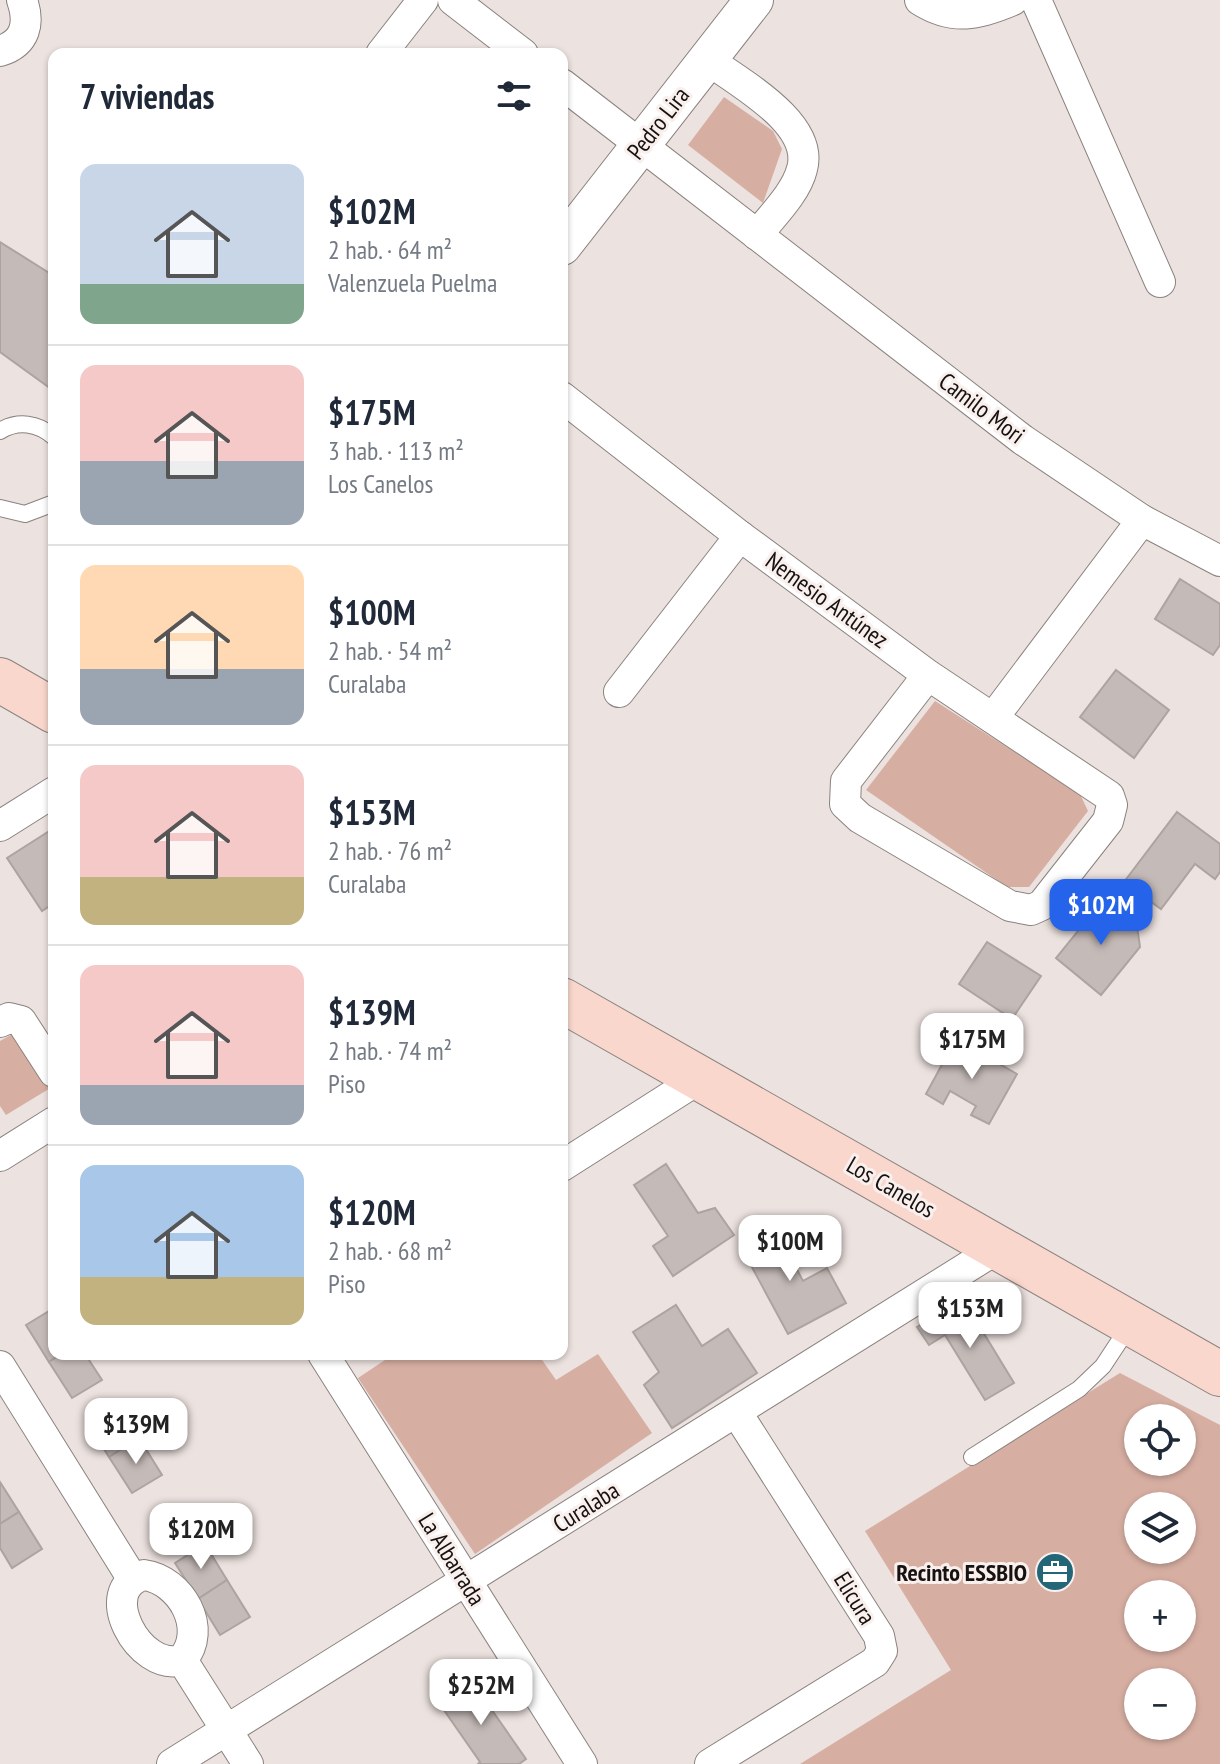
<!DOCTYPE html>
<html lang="es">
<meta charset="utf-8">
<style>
:root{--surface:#fff;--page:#f2f2f3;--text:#1f2937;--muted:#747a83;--line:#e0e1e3;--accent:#2563eb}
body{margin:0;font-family:"PT Sans Narrow",sans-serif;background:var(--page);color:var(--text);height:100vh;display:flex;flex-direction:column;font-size:30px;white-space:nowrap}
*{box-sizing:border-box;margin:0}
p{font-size:26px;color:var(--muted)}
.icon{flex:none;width:44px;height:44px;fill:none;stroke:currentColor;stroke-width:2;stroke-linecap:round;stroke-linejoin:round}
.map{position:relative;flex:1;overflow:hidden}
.panel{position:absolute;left:48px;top:48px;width:520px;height:1312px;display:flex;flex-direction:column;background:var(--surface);border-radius:16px;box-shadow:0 2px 6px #0004}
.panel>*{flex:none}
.fabs{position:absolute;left:1124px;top:1404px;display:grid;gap:16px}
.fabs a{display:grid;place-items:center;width:72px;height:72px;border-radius:50%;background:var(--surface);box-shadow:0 2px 6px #0004;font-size:40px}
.price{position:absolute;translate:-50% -68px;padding:0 18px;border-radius:16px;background:#fff;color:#222;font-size:26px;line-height:52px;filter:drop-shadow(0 2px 4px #0008)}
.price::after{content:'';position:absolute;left:50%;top:48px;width:24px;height:18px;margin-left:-12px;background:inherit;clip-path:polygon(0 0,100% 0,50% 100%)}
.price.selected{background:var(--accent);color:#fff}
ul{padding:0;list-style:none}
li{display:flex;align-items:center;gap:24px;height:200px;padding:0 32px}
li+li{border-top:2px solid var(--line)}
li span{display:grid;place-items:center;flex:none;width:224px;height:160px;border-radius:16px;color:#555}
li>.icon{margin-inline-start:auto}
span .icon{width:96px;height:96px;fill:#fffc;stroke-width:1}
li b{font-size:34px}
h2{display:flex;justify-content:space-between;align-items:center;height:96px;padding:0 32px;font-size:34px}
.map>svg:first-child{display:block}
.green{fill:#d7afa2;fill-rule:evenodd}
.building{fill:#c4bab7;stroke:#ada3a0;stroke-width:2}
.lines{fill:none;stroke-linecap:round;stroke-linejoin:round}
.service-casing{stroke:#8b827f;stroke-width:18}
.minor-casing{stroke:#8b827f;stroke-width:32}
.tertiary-casing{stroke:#8b827f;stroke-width:40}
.secondary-casing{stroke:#8b827f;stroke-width:46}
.service{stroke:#fff;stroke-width:16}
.minor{stroke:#fff;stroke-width:30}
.tertiary{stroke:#fff;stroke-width:38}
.secondary{stroke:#f9d7cc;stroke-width:44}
.labels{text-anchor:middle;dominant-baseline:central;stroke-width:6;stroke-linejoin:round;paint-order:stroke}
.street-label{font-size:24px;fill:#151211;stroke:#f9efec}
.poi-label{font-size:24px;font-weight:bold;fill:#151211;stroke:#f9efec;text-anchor:end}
</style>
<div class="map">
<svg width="1220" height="1764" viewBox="0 0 1220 1764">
<rect width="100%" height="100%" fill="#ece2df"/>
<g class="green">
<path d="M724,97L773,131L782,149L763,203L688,145Z"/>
<path d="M935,701L1080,794L1088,811L1029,887H1007L866,790Z"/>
<path d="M18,1031L52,1087L6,1115L0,1106V1041Z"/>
<path d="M394,1354H538L556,1380L598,1354L652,1433L475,1554L358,1378Z"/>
<path d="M1120,1373L1220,1425V1764H800L951,1670L865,1531ZM1138,1418H1182V1462H1138ZM1138,1506H1182V1550H1138ZM1138,1594H1182V1638H1138ZM1138,1682H1182V1726H1138Z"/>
</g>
<g class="building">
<path d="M0,242L54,276V391L0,352Z"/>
<path d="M1180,579L1220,604V645L1213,655L1155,619Z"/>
<path d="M1116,670L1169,710L1134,758L1080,717Z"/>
<path d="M1177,812L1220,844V872L1215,879L1195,864L1161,909L1124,882Z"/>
<path d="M54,828V903L42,911L7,858Z"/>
<path d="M1104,899L1137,926L1140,947L1101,995L1056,958Z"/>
<path d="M987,942L1041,976L1012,1019L959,984Z"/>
<path d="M956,1039L1017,1074L989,1124L971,1115L976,1106L950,1091L943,1104L926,1094Z"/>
<path d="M666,1164L698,1213L715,1208L734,1235L673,1276L653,1246L668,1236L634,1185Z"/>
<path d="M774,1226L803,1281L827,1268L846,1303L788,1334L740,1245Z"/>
<path d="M676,1305L702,1346L728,1329L757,1373L672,1428L644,1385L659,1372L633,1332Z"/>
<path d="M950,1307L959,1322L972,1314L1014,1383L985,1400L945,1335L929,1345L917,1327Z"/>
<path d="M54,1308V1354H61L49,1362L26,1325Z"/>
<path d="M61,1354H85L102,1380L72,1398L49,1362Z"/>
<path d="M115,1402L139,1438L109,1457L86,1420Z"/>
<path d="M139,1438L162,1475L132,1493L109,1457Z"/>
<path d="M0,1482L19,1512L0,1524Z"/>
<path d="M19,1512L42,1549L12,1568L0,1548V1524Z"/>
<path d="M205,1544L227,1580L198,1599L175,1563Z"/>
<path d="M227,1580L250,1617L220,1635L198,1599Z"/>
<path d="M471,1680L526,1759L519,1764H478L480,1762L439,1703Z"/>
</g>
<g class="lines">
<g class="service-casing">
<g id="service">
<path d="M0,431C18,420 38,423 54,437"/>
<path d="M0,508L25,514L54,503"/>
<path d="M972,1457L1079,1389L1103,1366L1130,1325"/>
</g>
</g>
<g class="minor-casing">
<g id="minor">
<path d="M453,0L523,54"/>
<path d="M920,0C953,21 978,15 1013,0"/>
<path d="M1036,0L1160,282"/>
<path d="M0,51C26,43 30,23 22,0"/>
<path d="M381,54L423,0"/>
<path d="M707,59C739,83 815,123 802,169C796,193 772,216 757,235"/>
<path d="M562,84L1023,440L1142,520L1220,561"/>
<path d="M562,397L740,536L928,675L1109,796L1112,805L1108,821L1042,905L1031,910L1010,906L860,818L845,804L846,781L928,675"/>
<path d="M619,692L740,536"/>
<path d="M993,718L1142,520"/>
<path d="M0,826L54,792"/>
<path d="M0,1022L9,1018L21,1021L54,1072"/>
<path d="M0,1156L54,1122"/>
<path d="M562,1166L700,1078"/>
<path d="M323,1354L582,1764"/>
<path d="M0,1366L132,1578"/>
<path d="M144,1575C181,1580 209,1629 182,1660C139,1673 94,1588 144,1575Z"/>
<path d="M182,1660L248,1764"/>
<path d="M172,1764L998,1248"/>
<path d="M710,1764L875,1662L882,1651L879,1636L737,1413"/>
</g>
</g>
<g class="tertiary-casing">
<path id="tertiary" d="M562,246L754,0"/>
</g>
<g class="secondary-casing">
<g id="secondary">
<path d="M0,680L54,711"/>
<path d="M562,1000L1220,1374"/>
</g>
</g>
<use href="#service" class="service"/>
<use href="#minor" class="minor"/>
<use href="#tertiary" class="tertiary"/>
<use href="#secondary" class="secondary"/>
</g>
<defs>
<g id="office-disc" transform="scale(2)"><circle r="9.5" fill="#236678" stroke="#f9efec"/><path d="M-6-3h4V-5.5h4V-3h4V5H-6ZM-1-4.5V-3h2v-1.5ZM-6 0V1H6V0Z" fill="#fff"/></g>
</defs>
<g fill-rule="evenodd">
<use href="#office-disc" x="1055" y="1572"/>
</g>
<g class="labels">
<g class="street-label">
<text transform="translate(658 123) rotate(-52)">Pedro Lira</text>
<text transform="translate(982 408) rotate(37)">Camilo Mori</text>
<text transform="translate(827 600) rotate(36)">Nemesio Antúnez</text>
<text transform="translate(891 1187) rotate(30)">Los Canelos</text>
<text transform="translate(586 1507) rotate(-32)">Curalaba</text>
<text transform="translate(452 1559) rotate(58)">La Albarrada</text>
<text transform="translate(855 1598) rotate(58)">Elicura</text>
</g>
<g class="poi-label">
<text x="1027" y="1572">Recinto ESSBIO</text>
</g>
</g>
</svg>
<div class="fabs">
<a><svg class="icon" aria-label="locate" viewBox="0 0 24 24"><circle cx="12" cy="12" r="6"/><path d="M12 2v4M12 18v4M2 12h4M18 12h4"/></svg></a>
<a><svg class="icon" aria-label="layers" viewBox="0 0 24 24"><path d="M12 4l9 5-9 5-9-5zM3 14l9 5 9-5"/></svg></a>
<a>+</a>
<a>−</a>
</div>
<b class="price selected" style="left:1101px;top:947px">$102M</b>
<b class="price" style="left:972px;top:1081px">$175M</b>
<b class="price" style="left:790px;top:1283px">$100M</b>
<b class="price" style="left:970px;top:1350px">$153M</b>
<b class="price" style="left:136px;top:1466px">$139M</b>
<b class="price" style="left:201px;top:1571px">$120M</b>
<b class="price" style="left:481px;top:1727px">$252M</b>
<section class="panel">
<h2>7 viviendas<svg class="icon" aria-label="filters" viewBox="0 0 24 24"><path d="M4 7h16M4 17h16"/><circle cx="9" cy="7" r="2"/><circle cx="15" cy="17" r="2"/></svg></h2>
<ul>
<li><span style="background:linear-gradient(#c9d6e8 75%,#7fa58c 0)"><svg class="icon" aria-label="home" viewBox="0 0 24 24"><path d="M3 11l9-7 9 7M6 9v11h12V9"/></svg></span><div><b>$102M</b><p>2 hab. · 64 m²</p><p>Valenzuela Puelma</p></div></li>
<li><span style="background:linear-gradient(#f6c9c9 60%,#9aa5b1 0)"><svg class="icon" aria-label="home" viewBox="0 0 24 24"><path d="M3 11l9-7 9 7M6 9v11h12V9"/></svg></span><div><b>$175M</b><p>3 hab. · 113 m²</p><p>Los Canelos</p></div></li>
<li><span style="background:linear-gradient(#ffd9b3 65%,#9aa5b1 0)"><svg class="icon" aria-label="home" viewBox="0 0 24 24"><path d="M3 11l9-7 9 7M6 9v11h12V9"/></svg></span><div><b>$100M</b><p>2 hab. · 54 m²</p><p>Curalaba</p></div></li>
<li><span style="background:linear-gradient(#f6c9c9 70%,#c2b280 0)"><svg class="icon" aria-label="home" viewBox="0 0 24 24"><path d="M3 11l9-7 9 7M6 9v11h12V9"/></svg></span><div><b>$153M</b><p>2 hab. · 76 m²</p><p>Curalaba</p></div></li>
<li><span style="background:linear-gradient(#f6c9c9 75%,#9aa5b1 0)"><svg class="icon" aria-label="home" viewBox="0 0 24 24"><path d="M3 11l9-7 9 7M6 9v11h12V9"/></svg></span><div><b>$139M</b><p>2 hab. · 74 m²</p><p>Piso</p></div></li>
<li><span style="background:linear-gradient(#a9c7e8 70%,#c2b280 0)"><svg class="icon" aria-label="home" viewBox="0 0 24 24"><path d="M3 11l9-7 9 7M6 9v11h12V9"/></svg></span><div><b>$120M</b><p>2 hab. · 68 m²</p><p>Piso</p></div></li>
</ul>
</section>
</div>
